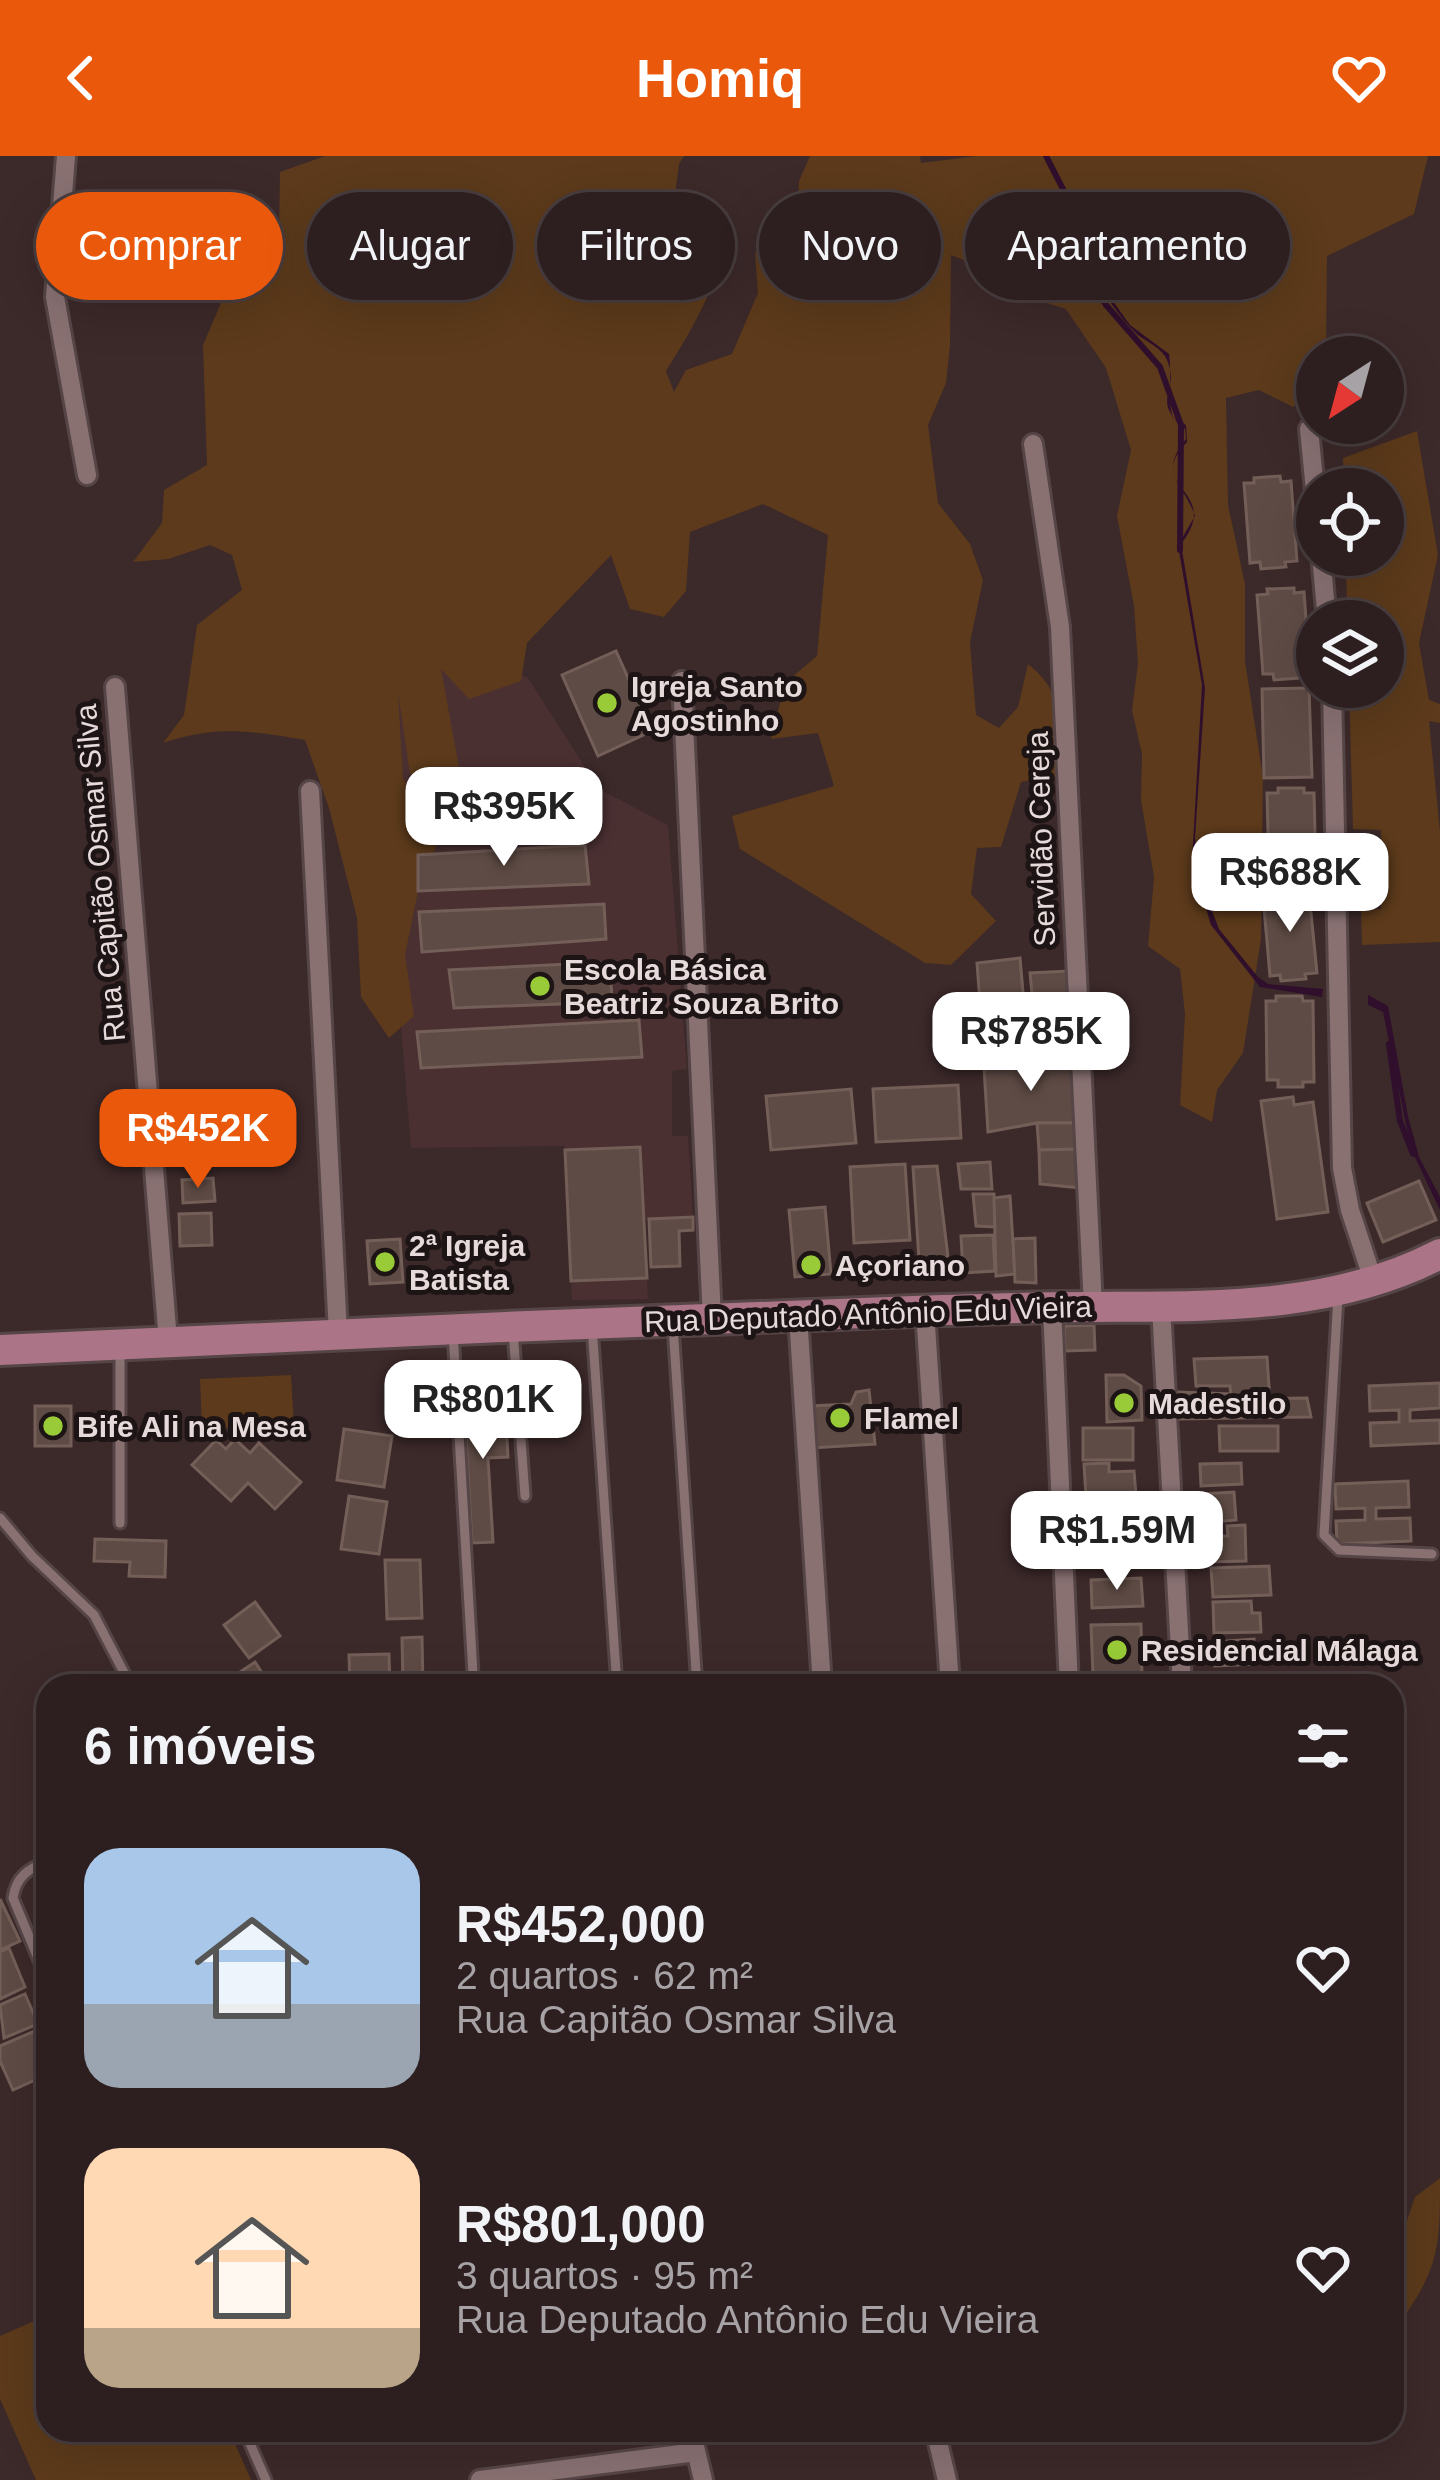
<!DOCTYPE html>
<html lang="pt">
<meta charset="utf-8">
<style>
:root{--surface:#2d1f20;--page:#392c2d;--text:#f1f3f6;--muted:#a7a2a5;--line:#483d3e;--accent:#ea580c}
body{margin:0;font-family:Helvetica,sans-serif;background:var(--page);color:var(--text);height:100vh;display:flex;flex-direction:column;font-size:45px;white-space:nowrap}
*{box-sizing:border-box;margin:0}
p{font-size:39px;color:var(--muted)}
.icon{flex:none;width:66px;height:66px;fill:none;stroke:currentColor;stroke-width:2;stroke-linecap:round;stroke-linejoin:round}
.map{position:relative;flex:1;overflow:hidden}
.panel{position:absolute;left:36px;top:1518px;width:1368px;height:768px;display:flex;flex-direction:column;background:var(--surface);border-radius:36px;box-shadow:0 12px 48px #0002,0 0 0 3px var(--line)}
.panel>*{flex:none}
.top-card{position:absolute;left:36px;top:36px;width:1368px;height:108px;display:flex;gap:24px}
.needle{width:78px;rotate:216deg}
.buttons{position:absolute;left:1296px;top:180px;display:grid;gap:24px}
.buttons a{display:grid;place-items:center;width:108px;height:108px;border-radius:50%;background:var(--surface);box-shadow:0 12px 48px #0002,0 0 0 3px var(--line);font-size:60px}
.price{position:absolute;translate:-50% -102px;padding:0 27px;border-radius:24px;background:#fff;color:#222;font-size:39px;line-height:78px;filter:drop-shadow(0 3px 6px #0008)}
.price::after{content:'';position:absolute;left:50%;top:72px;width:36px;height:27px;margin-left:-18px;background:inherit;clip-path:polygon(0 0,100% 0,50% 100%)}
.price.current{background:var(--accent);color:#fff}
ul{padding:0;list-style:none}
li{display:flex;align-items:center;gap:36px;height:300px;padding:0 48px}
li span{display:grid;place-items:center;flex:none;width:336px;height:240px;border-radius:36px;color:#555}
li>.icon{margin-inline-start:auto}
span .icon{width:144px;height:144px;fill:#fffc;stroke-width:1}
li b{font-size:51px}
h2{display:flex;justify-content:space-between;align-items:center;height:144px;padding:0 48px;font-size:51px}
.chip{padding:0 42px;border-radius:54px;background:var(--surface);box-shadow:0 12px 48px #0002,0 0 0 3px var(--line);font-size:42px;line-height:108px}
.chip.current{background:var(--accent);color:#fff}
header{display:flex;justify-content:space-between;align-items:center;height:156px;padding:0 48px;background:var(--accent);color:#fff;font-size:54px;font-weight:700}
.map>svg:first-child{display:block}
.built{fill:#4b3032}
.green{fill:#5c3a1b}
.water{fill:#300f2c}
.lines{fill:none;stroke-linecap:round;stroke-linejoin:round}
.stream{stroke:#300f2c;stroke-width:6}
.building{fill:#5f4b45;stroke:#745f58;stroke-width:3}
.service-casing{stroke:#564546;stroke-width:15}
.minor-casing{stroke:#564546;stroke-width:24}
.primary-casing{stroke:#564546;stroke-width:36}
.service{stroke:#897172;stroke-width:9}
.minor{stroke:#897172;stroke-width:18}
.primary{stroke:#ab7487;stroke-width:30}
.poi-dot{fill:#98cb37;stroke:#1d1415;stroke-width:4.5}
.labels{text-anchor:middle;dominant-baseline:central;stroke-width:10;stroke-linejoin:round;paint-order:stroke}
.poi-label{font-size:30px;font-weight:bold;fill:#e7dada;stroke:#1d1415;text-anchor:start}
.street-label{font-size:30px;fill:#e7dada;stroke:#1d1415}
</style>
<header><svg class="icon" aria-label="back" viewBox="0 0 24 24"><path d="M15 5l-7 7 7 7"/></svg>Homiq<svg class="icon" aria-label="heart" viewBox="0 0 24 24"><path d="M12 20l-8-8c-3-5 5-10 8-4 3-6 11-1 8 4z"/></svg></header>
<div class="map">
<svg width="1440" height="2324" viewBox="0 0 1440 2324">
<rect width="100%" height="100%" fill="#3c292a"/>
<path class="built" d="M441,486L528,522L599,633L668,669L687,913L672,915V980H688L693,1061L644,1064L648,1143L572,1144L565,990L411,992L375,551Z"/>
<g class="green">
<path d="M325,0H684L679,8L672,62L693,73L728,56C726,115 697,166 666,215L674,236L686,214L732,198L758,137L755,97L798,55L799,25L810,0H920L921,7L977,0H1428L1414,58L1327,100L1326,201H1317V233L1293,251L1259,234L1226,242L1228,349L1245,428V505L1263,621L1261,783L1243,897L1217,934L1212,966L1180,949L1185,858L1180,813L1148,790L1154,721L1141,644L1142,598L1132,554L1138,508L1134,450L1117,360L1131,294L1106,212L1066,153L1019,138L989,114L951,99L950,189L946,227L928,269L938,347L970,388L983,424L970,486L976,559L999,572L1018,551L1028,508C1069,541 1059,572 1057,620L1021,626L1001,691L977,692L971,738L996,765L951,809L925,807L740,693L732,660L834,630L818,577L771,583L785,527L817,500L828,379L763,348L690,376L686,435L664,461L630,453L611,399L527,487L521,525L469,543L441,513L460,617L410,618L398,536L403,622L441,678L418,735L405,799L414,860L389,882L361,841L357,762L329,652L305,584C250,575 217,569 163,587L184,559L197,469L242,434L232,399L210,389L168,403L133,406L162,367L164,334L207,309L203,189L227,133L279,79L280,16Z"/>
<path d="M1417,275L1438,399L1419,487L1429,544L1440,548V567L1429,565L1440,675V786L1362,789L1361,754L1381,753V674L1353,673L1349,531H1383V465H1347L1346,399H1383V333H1344L1343,302Z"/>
<path d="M291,1219L294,1269L202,1273L200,1223Z"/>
<path d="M1440,2022C1440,2086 1440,2110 1403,2162L1392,2152V2108L1415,2041Z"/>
<path d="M48,2159V2274H229L251,2324H36L0,2243V2180Z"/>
</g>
<g class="water">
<path d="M1087,109L1130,169L1169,198C1172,219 1167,242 1173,262L1186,269L1187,286C1142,333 1224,333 1181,388L1205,532L1195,682L1201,727L1219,773L1258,821L1268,828L1323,833L1322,841L1260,831L1211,769L1192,705L1202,529L1178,389L1195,360C1184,327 1157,319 1186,283L1185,273C1149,243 1181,236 1167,204C1163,193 1147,186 1138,179C1117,160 1102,133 1087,109Z"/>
<path d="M1368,839L1388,850L1408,960L1419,1001L1440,1041V1054L1411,993L1383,856L1368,849Z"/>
</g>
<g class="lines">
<g class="stream">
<path d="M1046,0L1067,41L1084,110L1106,149L1160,211L1181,269L1180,394"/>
<path d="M1389,888L1400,965L1413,998"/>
</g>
</g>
<g class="building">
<path d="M1280,320L1281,326L1291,325L1297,405L1285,406L1286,411L1261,413L1260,406L1250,407L1244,327H1254V322Z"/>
<path d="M1294,432V437L1304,436L1310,517L1299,518V522L1274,524L1273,518H1263L1257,439L1268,438L1267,433Z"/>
<path d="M616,495L652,575L598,600L562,519Z"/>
<path d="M1309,532L1312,621L1264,622L1262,533Z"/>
<path d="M1278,632H1304V637H1314L1316,718H1304V723H1279V717H1269L1267,637H1278Z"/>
<path d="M585,689L589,728L418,735V699Z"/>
<path d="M1299,732V738L1309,737L1317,817L1305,818L1306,823L1281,825L1280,819L1270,820L1263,740L1273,739L1272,735Z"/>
<path d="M604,748L606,783L422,796L419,756Z"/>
<path d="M1020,802L1025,859L981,861L977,807Z"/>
<path d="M610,806L612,846L454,852L449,814Z"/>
<path d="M1068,815L1070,856L1034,858L1030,817Z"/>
<path d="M1276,840H1302L1303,845H1313L1314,926H1303V931H1278V924H1267L1266,845H1276Z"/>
<path d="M1070,856L1073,902L984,912L981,861Z"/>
<path d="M639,864L642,901L421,912L417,876Z"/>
<path d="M1073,902L1079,967H1037L988,976L984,912Z"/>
<path d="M958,929L961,982L876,986L873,933Z"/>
<path d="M851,933L856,987L771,994L766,940Z"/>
<path d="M1293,941L1294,949L1313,946L1328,1056L1277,1063L1261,945Z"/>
<path d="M1037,967H1079L1080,993L1039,994Z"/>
<path d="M640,991L647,1122L571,1125L565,994Z"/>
<path d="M1080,993L1081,1032L1040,1028L1039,994Z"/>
<path d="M990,1006L992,1033H961L958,1008Z"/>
<path d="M905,1008L910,1084L854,1087L850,1011Z"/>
<path d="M937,1010L948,1101L919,1104L913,1011Z"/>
<path d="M213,1022L215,1045L183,1047L182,1024Z"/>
<path d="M1419,1025L1436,1064L1383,1086L1367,1047Z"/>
<path d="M973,1038H994L996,1071L976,1070Z"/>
<path d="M1010,1040L1015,1118L996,1120L994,1042Z"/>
<path d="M825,1051L831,1118L795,1121L789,1054Z"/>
<path d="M211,1057L212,1089L180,1090L179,1058Z"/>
<path d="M693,1061V1074L679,1075L680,1110L651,1111L649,1063Z"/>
<path d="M993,1079L995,1115L963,1117L961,1080Z"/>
<path d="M1035,1082L1036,1127L1015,1126L1013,1083Z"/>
<path d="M400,1083L403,1126L370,1128L367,1085Z"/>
<path d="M1094,1169L1095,1194L1065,1195L1064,1170Z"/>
<path d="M1267,1201L1270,1245L1231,1243L1230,1230H1196L1194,1203Z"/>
<path d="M1106,1219H1124L1141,1230L1142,1264L1107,1266Z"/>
<path d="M1440,1227V1252L1410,1254V1265L1440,1264V1287L1371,1290L1370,1267L1399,1266V1254L1370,1255L1369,1230Z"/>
<path d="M869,1234L875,1288L812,1292L810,1250L851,1248L856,1236Z"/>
<path d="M1177,1236L1231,1238V1243L1307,1242L1311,1261L1178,1263Z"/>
<path d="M505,1247L508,1301L488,1302L493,1386L472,1387L464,1249Z"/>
<rect x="35" y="1250" width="36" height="40"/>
<path d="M1219,1270H1278V1295H1220Z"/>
<rect x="1083" y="1272" width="50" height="32"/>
<path d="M344,1273L392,1280L384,1331L337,1324Z"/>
<path d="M235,1283L250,1297L259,1287L301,1326L275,1353L248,1327L231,1345L192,1309L216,1284L226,1293Z"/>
<path d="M1109,1307V1316L1134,1315L1136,1339L1086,1341L1084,1308Z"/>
<path d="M1241,1307L1242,1328L1201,1330L1200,1308Z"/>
<path d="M1408,1325L1409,1351L1376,1352V1363L1410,1362L1411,1385L1337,1388L1336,1365L1365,1364V1352L1336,1353L1335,1328Z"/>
<path d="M1234,1336L1236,1364L1203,1367L1201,1338Z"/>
<path d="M349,1340L387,1346L379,1398L341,1393Z"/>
<path d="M1136,1346L1138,1373L1091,1376L1089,1349Z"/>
<path d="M1245,1369L1246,1405L1203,1406L1202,1380H1228L1227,1370Z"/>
<path d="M1138,1380L1140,1411L1111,1413L1109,1382Z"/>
<path d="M95,1383L166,1385L165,1421L129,1420L130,1406L94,1405Z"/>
<path d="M385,1404H420L422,1462L387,1463Z"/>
<path d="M1269,1410L1271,1439L1213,1441L1211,1412Z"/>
<path d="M1141,1422L1143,1450L1092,1452L1091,1424Z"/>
<path d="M1251,1445L1252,1457H1260L1261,1476L1214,1477L1213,1446Z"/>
<path d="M255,1446L280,1480L249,1502L224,1469Z"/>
<path d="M1141,1468L1142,1519L1093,1520L1091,1469Z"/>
<path d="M422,1481L423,1530H403L402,1482Z"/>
<path d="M1254,1483L1255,1508L1215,1510L1214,1486Z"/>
<path d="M389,1498L390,1530H350L349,1499Z"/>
<path d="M255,1506L268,1526L279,1519L287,1530H219Z"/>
<path d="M1249,1524V1530H1216V1525Z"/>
<path d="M0,1743L20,1785L0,1794Z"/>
<path d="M9,1792L25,1831L0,1843V1796Z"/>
<path d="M25,1838L38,1868L4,1882L0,1849Z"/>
<path d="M37,1874L48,1897V1918L13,1934L0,1905V1890Z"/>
</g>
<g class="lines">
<g class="service-casing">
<g id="service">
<path d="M1338,1140L1324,1379L1339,1394L1432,1398"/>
<path d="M592,1170L617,1530"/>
<path d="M673,1170L697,1530"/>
<path d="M513,1174L525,1340"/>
<path d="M453,1176L473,1518"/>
<path d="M120,1193V1367"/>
<path d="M0,1362L32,1400L94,1459L131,1530"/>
<path d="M48,1704C29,1713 16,1720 13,1742L48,1826"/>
<path d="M244,2274L266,2324"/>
</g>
</g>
<g class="minor-casing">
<g id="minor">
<path d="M66,0L55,141L87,319"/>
<path d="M1309,273L1317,355"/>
<path d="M1033,288L1060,471L1093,1151"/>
<path d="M1321,399L1327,465"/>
<path d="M682,525L712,1163"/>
<path d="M115,531L168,1185"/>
<path d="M1332,531L1342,1012L1350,1054L1374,1127"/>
<path d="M310,635L338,1177"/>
<path d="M1052,1151L1069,1530"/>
<path d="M1161,1151L1182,1530"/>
<path d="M925,1155L950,1530"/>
<path d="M798,1160L822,1530"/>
<path d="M691,2274L703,2324"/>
<path d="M935,2274L947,2324"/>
<path d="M480,2324L696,2296"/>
</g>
</g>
<g class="primary-casing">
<path id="primary" d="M0,1194C305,1179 609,1166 914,1155C971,1153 1029,1151 1086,1151C1206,1150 1331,1155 1440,1098"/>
</g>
<use href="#service" class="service"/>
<use href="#minor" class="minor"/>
<use href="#primary" class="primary"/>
</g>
<g class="poi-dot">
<circle cx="607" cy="547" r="12"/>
<circle cx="540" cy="830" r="12"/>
<circle cx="385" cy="1106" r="12"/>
<circle cx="811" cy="1109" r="12"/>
<circle cx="1124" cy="1247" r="12"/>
<circle cx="840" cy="1262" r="12"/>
<circle cx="53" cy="1270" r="12"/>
<circle cx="1117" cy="1494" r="12"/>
</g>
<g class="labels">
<g class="poi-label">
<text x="631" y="530">Igreja Santo<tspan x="631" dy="34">Agostinho</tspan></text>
<text x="564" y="813">Escola Básica<tspan x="564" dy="34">Beatriz Souza Brito</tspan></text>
<text x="409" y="1089">2ª Igreja<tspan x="409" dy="34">Batista</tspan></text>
<text x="835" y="1109">Açoriano</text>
<text x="1148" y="1247">Madestilo</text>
<text x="864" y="1262">Flamel</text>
<text x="77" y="1270">Bife Ali na Mesa</text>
<text x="1141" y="1494">Residencial Málaga</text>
</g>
<g class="street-label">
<text transform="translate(1041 683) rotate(-92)">Servidão Cereja</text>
<text transform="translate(100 717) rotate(-95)">Rua Capitão Osmar Silva</text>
<text transform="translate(868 1158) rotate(-2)">Rua Deputado Antônio Edu Vieira</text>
</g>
</g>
</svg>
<div class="buttons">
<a><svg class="needle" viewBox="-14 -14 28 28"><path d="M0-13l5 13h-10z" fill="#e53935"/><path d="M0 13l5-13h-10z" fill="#a7a2a5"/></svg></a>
<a><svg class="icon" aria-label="locate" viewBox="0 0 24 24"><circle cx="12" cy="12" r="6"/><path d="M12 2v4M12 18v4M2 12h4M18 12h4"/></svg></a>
<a><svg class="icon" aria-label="layers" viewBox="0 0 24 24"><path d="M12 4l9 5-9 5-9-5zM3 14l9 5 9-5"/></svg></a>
</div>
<b class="price" style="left:504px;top:713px">R$395K</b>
<b class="price" style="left:1290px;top:779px">R$688K</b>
<b class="price" style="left:1031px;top:938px">R$785K</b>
<b class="price current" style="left:198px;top:1035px">R$452K</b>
<b class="price" style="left:483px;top:1306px">R$801K</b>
<b class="price" style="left:1117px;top:1437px">R$1.59M</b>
<div class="top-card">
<a class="chip current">Comprar</a>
<a class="chip">Alugar</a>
<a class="chip">Filtros</a>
<a class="chip">Novo</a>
<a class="chip">Apartamento</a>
</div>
<section class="panel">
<h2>6 imóveis<svg class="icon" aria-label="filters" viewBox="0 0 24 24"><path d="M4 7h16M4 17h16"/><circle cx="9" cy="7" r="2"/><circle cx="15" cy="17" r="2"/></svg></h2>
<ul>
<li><span style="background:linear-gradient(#a9c7e8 65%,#9aa5b1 0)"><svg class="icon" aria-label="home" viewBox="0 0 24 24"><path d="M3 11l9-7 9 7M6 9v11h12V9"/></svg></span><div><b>R$452,000</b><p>2 quartos · 62 m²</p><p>Rua Capitão Osmar Silva</p></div><svg class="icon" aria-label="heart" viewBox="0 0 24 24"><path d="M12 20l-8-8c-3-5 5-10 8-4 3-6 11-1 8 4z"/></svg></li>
<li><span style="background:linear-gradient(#ffd9b3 75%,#b9a48a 0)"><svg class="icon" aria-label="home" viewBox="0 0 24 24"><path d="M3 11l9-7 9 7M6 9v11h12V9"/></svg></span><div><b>R$801,000</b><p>3 quartos · 95 m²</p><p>Rua Deputado Antônio Edu Vieira</p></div><svg class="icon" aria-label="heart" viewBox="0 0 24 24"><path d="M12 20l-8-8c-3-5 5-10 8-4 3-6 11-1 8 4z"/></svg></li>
</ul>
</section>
</div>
